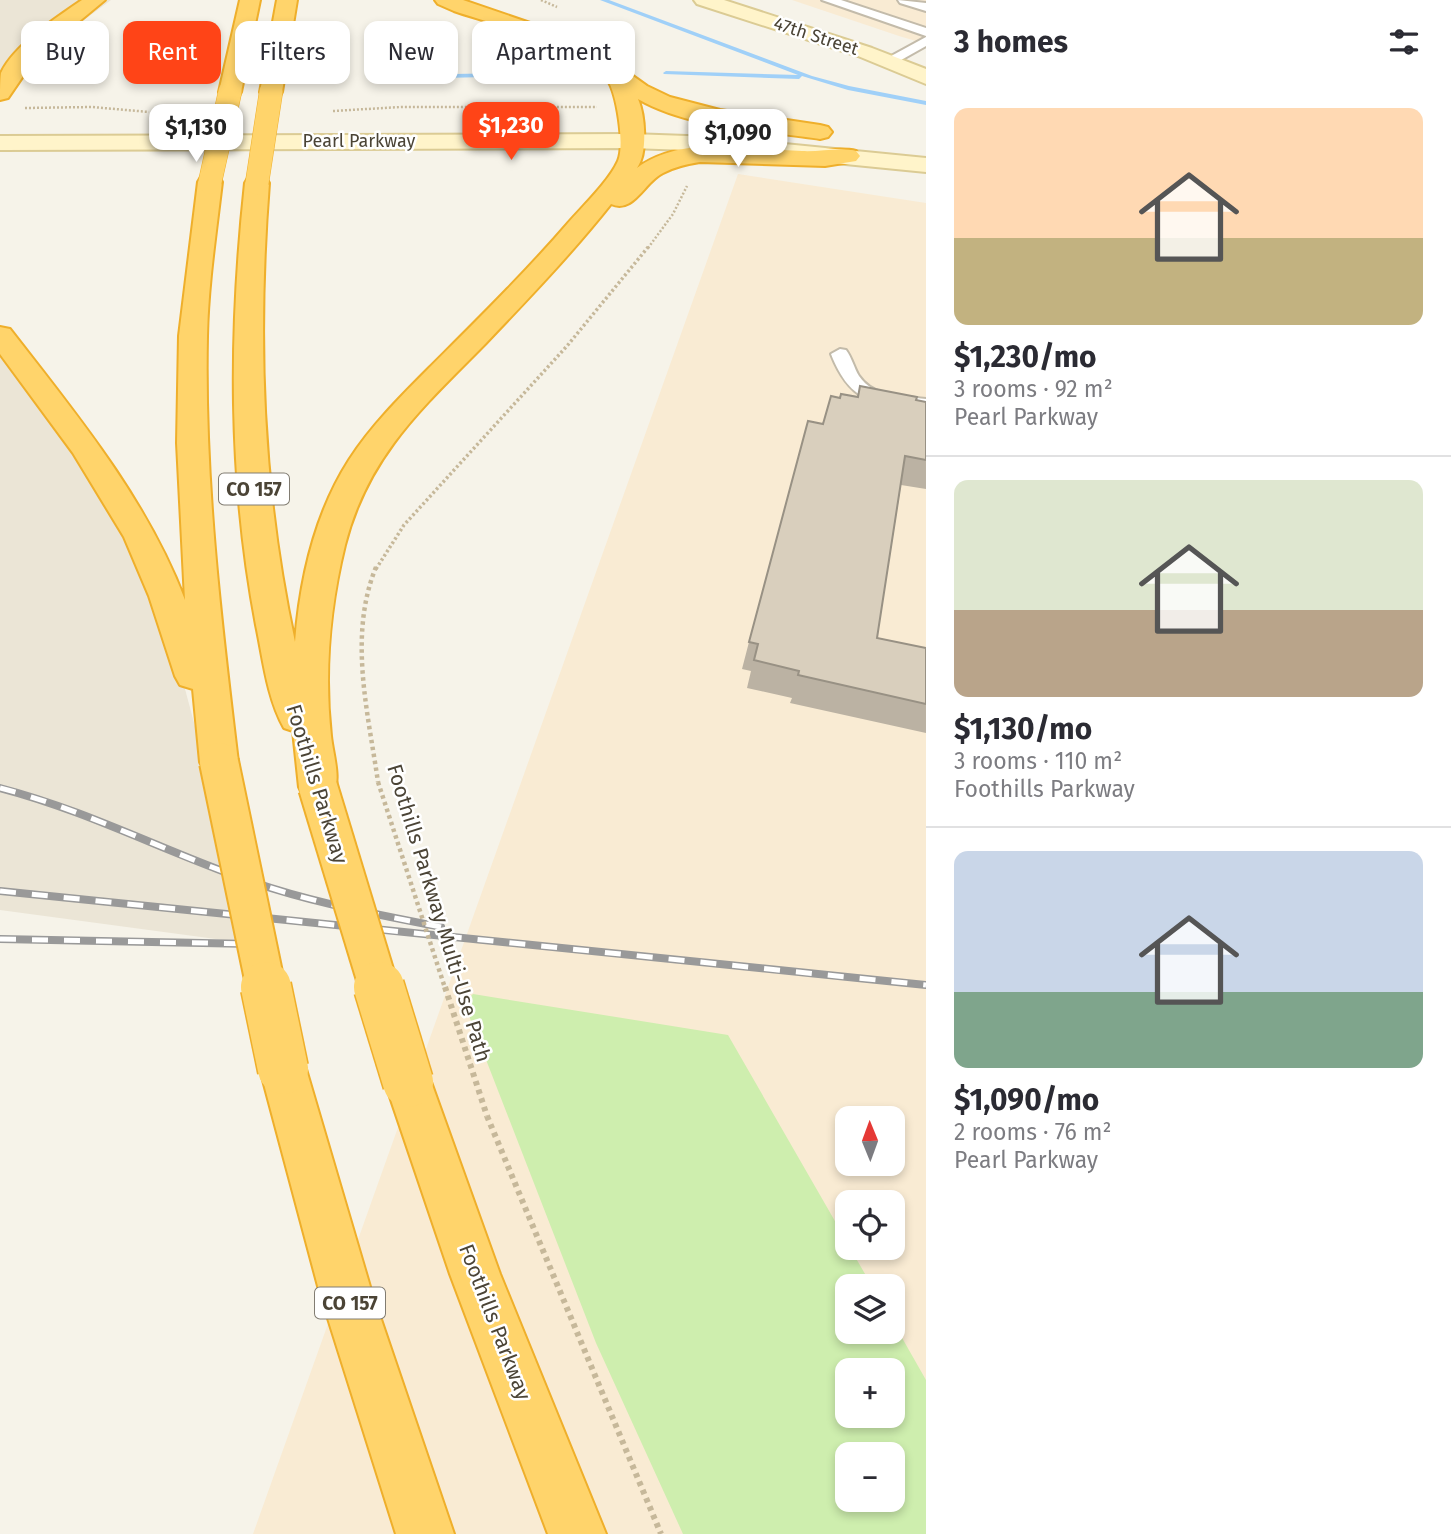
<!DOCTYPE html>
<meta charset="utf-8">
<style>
:root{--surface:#fff;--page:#f2f2f3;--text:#2b2b33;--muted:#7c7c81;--line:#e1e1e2;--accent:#ff4417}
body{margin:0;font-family:"Fira Sans",sans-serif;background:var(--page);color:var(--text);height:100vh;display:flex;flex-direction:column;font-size:26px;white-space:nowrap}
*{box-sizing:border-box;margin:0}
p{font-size:23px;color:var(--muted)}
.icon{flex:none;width:38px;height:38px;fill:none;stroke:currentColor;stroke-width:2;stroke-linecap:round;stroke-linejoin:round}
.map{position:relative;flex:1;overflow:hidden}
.sheet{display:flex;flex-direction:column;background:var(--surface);width:525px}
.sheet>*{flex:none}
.hud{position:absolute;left:21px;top:21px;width:665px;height:63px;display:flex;gap:14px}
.needle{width:46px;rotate:359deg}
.controls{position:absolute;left:835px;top:1106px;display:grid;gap:14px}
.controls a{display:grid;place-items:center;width:70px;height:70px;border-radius:14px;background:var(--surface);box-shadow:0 4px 10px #0003;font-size:35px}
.price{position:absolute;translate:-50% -60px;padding:0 16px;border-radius:14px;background:#fff;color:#222;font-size:23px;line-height:46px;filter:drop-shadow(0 2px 4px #0008)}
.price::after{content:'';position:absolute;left:50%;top:42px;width:21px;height:16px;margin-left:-10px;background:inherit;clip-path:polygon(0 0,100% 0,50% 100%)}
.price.selected{background:var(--accent);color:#fff}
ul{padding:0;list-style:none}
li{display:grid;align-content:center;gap:14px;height:371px;padding:0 28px}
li+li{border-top:2px solid var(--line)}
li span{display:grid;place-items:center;height:217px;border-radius:14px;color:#555}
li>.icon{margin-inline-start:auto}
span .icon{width:126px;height:126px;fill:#fffc;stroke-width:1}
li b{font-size:30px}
h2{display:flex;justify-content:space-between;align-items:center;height:84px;padding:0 28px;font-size:30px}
.chip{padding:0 24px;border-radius:14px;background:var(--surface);box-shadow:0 4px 10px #0003;font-size:24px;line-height:63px}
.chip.selected{background:var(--accent);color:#fff}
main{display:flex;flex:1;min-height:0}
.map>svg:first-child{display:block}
.residential{fill:#ebe5d6}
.commercial{fill:#f9ebd3;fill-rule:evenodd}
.green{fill:#ceeeae;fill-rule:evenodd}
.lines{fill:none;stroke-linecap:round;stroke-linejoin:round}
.stream{fill:#a0d0f8;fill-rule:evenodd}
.lane-casing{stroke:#c3bbaa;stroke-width:4}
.secondary-casing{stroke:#dbcb94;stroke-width:4}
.highway-casing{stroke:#efaf2b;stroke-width:4}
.path-far3{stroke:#c6b89a;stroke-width:2.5;stroke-dasharray:2 2;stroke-linecap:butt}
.path-far2{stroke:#c6b89a;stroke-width:3.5;stroke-dasharray:2.5 2.5;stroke-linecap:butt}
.path-far1{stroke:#c6b89a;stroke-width:4.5;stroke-dasharray:3.5 3.5;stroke-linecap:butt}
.path{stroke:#c6b89a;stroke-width:6;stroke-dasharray:4.5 4.5;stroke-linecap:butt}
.lane{fill:#fff;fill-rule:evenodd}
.secondary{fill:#fff4ca;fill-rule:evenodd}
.highway{fill:#ffd46b;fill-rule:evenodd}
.rail-casing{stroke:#999;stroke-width:8}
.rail{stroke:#fff;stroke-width:5;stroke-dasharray:16;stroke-linecap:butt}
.highway-bridge-far2-casing{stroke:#efaf2b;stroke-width:24;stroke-linecap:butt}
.highway-bridge-far1-casing{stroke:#efaf2b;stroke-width:42;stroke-linecap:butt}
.highway-bridge-casing{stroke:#efaf2b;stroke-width:53;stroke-linecap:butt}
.path-bridge-far1{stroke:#c6b89a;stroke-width:4.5;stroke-dasharray:3.5 3.5;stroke-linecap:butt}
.path-bridge{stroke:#c6b89a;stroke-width:6;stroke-dasharray:4.5 4.5;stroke-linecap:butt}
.highway-bridge-far2{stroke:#ffd46b;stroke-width:23}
.highway-bridge-far1{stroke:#ffd46b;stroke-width:38}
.highway-bridge{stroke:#ffd46b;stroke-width:50}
.wall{fill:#bbb2a3}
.building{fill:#d9cfbd;stroke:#989184;stroke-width:2}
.labels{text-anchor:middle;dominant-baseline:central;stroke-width:5;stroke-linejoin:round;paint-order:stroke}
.far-street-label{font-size:18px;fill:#4b4436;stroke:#fff}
.shield{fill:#fff;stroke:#817c72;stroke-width:2}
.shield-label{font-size:19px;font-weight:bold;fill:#4b4436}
.street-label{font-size:21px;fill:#4b4436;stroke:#fff}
</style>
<main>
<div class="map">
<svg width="926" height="1534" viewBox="0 0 926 1534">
<rect width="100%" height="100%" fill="#f6f3e9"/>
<g class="residential">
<path d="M0,0H111L11,74L0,88Z"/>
<path d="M0,338L149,554L253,944L0,910Z"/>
</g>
<g class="commercial">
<path d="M792,0H926V44L899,36Z"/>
<path d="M738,174L926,203V1534H253ZM847,1118H892V1164H847ZM847,1202H892V1248H847ZM847,1286H892V1332H847ZM847,1370H892V1416H847ZM847,1454H892V1500H847Z"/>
</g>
<path class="green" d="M473,994L728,1035L847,1242V1248H850L872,1286H847V1332H892L893,1322L926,1380V1534H683L596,1343L464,1003ZM847,1370H892V1416H847ZM847,1454H892V1500H847Z"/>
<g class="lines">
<g class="stream">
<path d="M600,0H609L812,76L849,86L926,101V105L848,90L802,76L799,79L664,74L663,73L666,71L798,75Z"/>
<path d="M578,72L580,73V75L396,79L393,77L396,75Z"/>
</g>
<g class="lane-casing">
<g id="lane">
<path d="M822,0H841L926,28V36Z"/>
<path d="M898,0L926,3V11L900,3Z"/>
<path d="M926,37V46L894,64H884L882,61Z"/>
<path d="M840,349L846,350C852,358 854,368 859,376C874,398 902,396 926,399V411C876,404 851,405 831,354Z"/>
</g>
</g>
<g class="secondary-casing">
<g id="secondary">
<path d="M694,0H724L872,48L926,69V84L858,56L697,4Z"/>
<path d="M631,134L715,137L926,158V172L715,151L631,148L0,150V136Z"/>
</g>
</g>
<g class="highway-casing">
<g id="highway">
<path d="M82,0H105L36,57L8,98L0,100C0,92 0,80 1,73C14,45 57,17 82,0Z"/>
<path d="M240,0H260L241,92L238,97H222L219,92Z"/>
<path d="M277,0H297L282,92L279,97H263L260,92Z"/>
<path d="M435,0H463L568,36L595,49L647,86L670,97L720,110L820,125L828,127L832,132L828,137L820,139C761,130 690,129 638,99C645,115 648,153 637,168C683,134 750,150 802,151C820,152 840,147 856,151L860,156L856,161L825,166L700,162C687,164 674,167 663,173C644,182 634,214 611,204C572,253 529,298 486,343C423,407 368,455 345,545C330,606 324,673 331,736C333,756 342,779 332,798L318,802L304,798L299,787L293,731L284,728C267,698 263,658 256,625C228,478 229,331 245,183L248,178L257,176L266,178L269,183C257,338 262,489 295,642C300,579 315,513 349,460C371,426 400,397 429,368C476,321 524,274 568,223C583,206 609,181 618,161C625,145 617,93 607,79C588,49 489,23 454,11L438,4Z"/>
<path d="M210,175L219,177L222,182C216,233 208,285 207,336C204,479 221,621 238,762L233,772L219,777L205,772L200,762L193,689L180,685L175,676L149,596L124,537L73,453L0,354V327L10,329C76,414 146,498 185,600L177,443L179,336L198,182L201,177Z"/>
<path d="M283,1048L299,1054L306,1069L371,1290L454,1534H396L319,1290L260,1069L267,1054Z"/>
<path d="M408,1061L424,1067L431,1082L500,1274L606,1534H548L450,1274L385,1082L392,1067Z"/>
</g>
</g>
<g class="path-far3">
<path d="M541,0L557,7"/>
<path d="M25,108L92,107L149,112"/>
<path d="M333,111L401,107H597"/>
<path d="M648,248L673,214L687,186"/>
</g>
<path class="path-far2" d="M376,569L404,525L567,346L649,246"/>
<path class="path-far1" d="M376,567C348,636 368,712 378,782"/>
<path class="path" d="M487,1116L661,1534"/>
<use href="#lane" class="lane"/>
<use href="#secondary" class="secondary"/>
<use href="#highway" class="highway"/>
<g class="rail-casing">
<g id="rail">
<path d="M0,788C85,810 162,850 244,879C308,902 375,914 441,927"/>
<path d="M0,891L926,985"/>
<path d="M0,939L253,944"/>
</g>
</g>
<use href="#rail" class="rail"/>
<g class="highway-bridge-far2-casing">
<g id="highway-bridge-far2">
<path d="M210,182L230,92"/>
<path d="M257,183L271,92"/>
</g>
</g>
<g class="highway-bridge-far1-casing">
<g id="highway-bridge-far1">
<path d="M219,762L266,988"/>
<path d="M318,787L379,988"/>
</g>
</g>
<g class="highway-bridge-casing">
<g id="highway-bridge">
<path d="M266,987L283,1069"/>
<path d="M379,987L408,1082"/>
</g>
</g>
<path class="path-bridge-far1" d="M378,782L445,988"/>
<path class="path-bridge" d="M445,987L487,1116"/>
<use href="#highway-bridge-far2" class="highway-bridge-far2"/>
<use href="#highway-bridge-far1" class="highway-bridge-far1"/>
<use href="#highway-bridge" class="highway-bridge"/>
</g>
<path class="wall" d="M858,397L916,400L926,402V489L901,485L877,638L926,648V733L790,703L792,698L747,688L751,671L742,669L749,642L823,424L840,398Z"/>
<path class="building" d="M860,386L917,397L916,400L926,402V460L905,456L877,638L926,648V704L798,675L799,671L754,660L758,644L749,642L808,421L823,424L831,396L840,398L841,394L858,397Z"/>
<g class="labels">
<g class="far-street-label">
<text transform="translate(816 36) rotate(18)">47th Street</text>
<text x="359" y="141">Pearl Parkway</text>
</g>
<g class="shield">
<rect x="219" y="473.5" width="70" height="31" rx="5"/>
<rect x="315" y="1287.5" width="70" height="31" rx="5"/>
</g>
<g class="shield-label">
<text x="254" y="489">CO 157</text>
<text x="350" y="1303">CO 157</text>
</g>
<g class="street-label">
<text transform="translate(317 784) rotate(73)">Foothills Parkway</text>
<text transform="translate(439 913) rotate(73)">Foothills Parkway Multi-Use Path</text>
<text transform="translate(495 1322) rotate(69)">Foothills Parkway</text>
</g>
</g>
</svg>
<div class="controls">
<a><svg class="needle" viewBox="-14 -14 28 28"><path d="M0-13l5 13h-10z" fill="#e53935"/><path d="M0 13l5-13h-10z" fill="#7c7c81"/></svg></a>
<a><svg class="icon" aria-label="locate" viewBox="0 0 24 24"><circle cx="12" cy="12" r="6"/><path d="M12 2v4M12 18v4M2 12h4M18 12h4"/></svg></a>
<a><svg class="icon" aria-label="layers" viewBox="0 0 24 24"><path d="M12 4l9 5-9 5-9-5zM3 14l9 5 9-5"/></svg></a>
<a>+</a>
<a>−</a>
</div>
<b class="price selected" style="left:511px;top:162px">$1,230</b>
<b class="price" style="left:196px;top:164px">$1,130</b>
<b class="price" style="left:738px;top:169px">$1,090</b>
<div class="hud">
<a class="chip">Buy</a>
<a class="chip selected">Rent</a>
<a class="chip">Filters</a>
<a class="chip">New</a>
<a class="chip">Apartment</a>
</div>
</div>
<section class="sheet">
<h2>3 homes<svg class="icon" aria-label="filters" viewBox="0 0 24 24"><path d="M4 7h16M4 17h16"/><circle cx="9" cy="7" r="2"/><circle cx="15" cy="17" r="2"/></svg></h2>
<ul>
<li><span style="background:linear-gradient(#ffd9b3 60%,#c2b280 0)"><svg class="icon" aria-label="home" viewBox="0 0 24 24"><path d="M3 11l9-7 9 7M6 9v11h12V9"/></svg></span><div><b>$1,230/mo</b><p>3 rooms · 92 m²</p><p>Pearl Parkway</p></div></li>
<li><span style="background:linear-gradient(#dfe7d0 60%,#b9a48a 0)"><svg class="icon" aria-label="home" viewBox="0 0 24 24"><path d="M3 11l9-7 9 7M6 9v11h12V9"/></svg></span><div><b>$1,130/mo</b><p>3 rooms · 110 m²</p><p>Foothills Parkway</p></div></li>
<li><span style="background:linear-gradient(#c9d6e8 65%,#7fa58c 0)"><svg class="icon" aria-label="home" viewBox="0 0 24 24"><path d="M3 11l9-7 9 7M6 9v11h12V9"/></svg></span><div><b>$1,090/mo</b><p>2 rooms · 76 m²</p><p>Pearl Parkway</p></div></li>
</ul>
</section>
</main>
